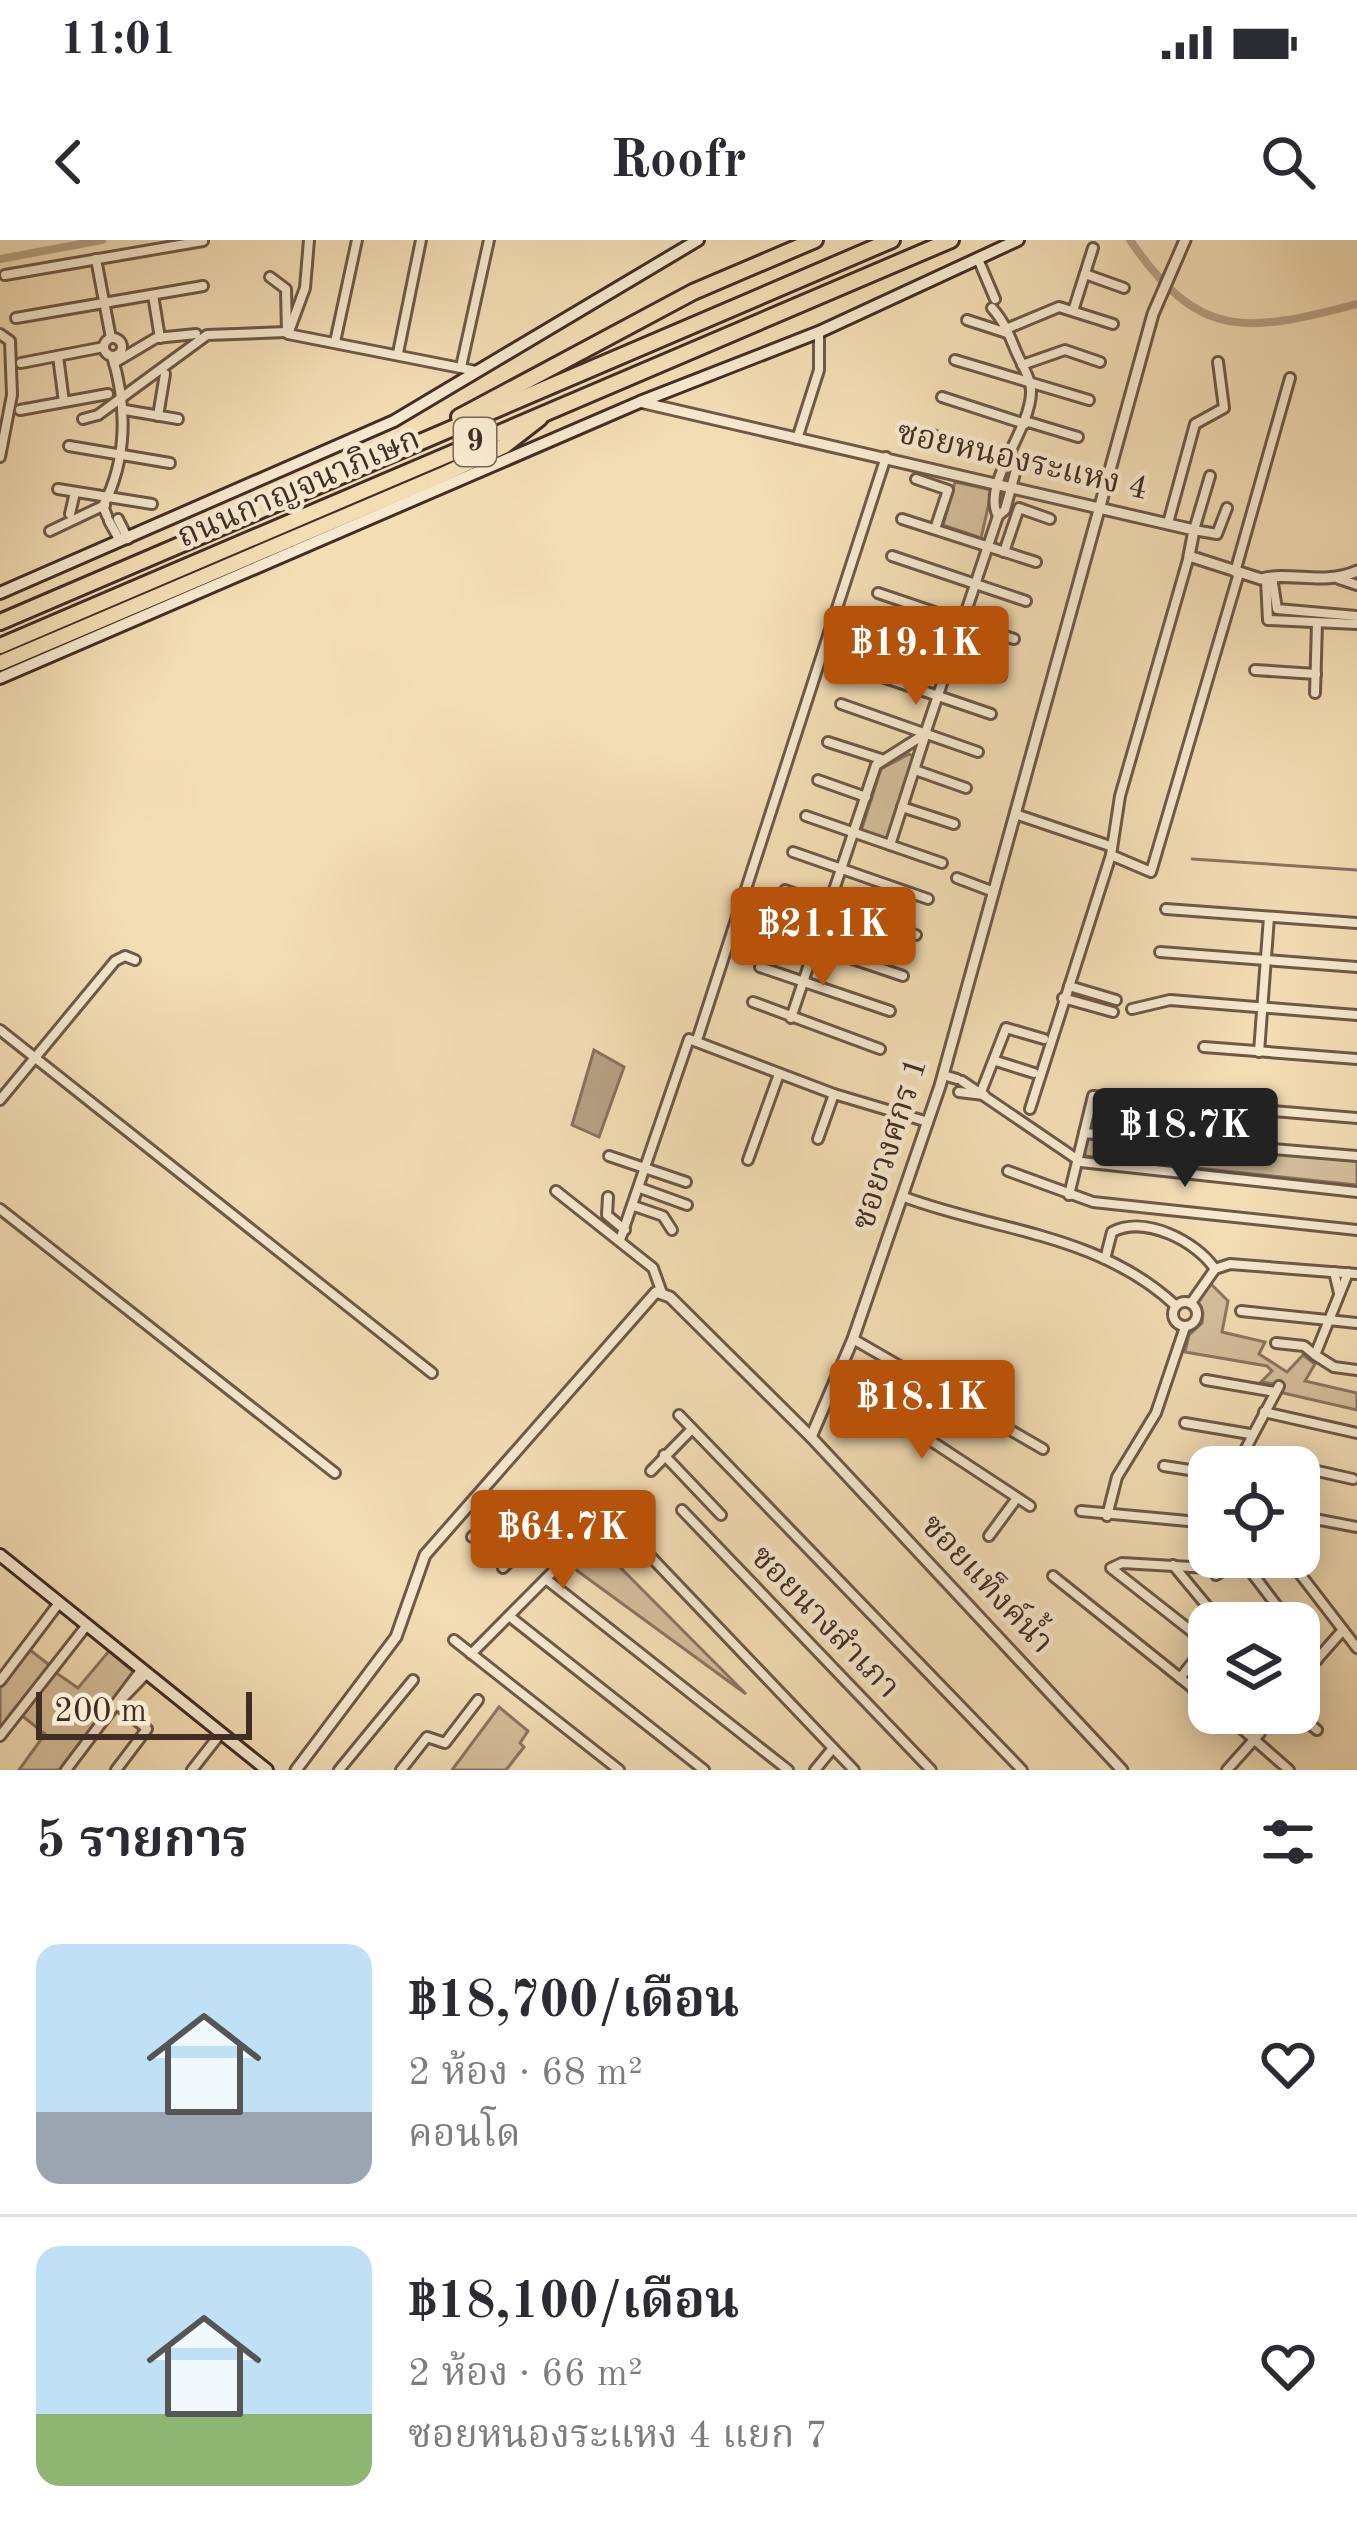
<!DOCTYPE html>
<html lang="th">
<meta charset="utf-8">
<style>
:root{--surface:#fff;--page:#f2f2f3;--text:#2b2b33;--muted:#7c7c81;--line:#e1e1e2;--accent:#b45309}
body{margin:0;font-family:"Old Standard TT","Noto Serif Thai",serif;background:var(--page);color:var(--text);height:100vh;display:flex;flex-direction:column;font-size:45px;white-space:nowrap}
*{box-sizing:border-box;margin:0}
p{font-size:39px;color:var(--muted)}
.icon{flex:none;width:66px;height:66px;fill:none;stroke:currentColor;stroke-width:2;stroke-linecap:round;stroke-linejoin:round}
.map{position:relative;height:1530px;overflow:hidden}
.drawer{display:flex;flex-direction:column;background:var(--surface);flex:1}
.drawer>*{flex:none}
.fabs{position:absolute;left:1188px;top:1206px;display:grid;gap:24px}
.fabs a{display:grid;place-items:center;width:132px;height:132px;border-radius:24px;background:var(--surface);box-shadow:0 6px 30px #0003;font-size:60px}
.scale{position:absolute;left:36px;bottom:30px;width:216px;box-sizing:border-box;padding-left:12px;border:6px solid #422d25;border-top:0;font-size:33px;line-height:42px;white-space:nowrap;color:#422d25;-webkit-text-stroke:9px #f7e9cf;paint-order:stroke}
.price{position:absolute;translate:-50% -102px;padding:0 27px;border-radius:12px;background:var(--accent);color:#fff;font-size:39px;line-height:78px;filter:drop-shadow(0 3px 6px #0008)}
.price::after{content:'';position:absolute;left:50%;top:72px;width:36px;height:27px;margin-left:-18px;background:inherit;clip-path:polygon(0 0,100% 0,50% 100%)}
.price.on{background:#222;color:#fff}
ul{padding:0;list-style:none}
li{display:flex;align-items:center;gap:36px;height:300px;padding:0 36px}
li+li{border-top:3px solid var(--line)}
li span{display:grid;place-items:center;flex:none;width:336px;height:240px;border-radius:24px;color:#555}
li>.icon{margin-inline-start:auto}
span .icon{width:144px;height:144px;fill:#fffc;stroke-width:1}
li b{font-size:51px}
h2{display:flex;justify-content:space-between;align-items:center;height:144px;padding:0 36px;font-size:51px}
.status{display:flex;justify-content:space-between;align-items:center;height:84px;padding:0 60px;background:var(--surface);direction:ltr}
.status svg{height:33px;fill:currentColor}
header{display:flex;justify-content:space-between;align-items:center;height:156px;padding:0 36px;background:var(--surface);font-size:54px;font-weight:700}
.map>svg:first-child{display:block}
.green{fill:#d5bf9d;stroke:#8c7661;stroke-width:3}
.water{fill:#b7a184;stroke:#88735e;stroke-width:3}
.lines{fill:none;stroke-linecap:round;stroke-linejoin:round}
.stream{stroke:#88735e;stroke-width:3}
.canal{stroke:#b7a184;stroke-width:8}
.minor-casing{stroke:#6e5949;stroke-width:14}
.tertiary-casing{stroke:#6e5949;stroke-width:15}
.secondary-casing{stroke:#422d25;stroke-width:16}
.motorway-casing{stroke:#422d25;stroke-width:20}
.minor{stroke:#f7e9cf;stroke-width:8}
.tertiary{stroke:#f7e9cf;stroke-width:9}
.secondary{stroke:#f7e9cf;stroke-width:10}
.motorway{stroke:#f3ddb5;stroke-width:14}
.labels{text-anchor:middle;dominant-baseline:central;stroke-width:9;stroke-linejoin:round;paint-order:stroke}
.shield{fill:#f7e9cf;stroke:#786558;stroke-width:3}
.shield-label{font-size:30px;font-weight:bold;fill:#422d25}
.street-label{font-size:33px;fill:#422d25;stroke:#f7e9cf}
</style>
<div class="status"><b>11:01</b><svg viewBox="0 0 49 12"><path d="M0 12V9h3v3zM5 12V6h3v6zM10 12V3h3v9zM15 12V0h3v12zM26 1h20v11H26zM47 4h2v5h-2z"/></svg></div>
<header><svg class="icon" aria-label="back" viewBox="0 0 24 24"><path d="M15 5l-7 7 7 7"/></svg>Roofr<svg class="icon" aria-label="search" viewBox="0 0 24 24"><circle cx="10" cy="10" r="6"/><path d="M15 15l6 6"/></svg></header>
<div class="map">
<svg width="1357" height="1530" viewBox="0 0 1357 1530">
<rect width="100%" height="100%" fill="#f3ddb5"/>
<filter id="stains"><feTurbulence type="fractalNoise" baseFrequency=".00167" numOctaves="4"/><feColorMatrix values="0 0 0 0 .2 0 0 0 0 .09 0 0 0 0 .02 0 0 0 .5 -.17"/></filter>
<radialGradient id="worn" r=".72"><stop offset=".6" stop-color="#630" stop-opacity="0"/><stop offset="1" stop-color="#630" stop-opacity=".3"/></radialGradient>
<g class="green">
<path d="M955,242L992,250L981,298L943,285Z"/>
<path d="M909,514L914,517L888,600L861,591L881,529Z"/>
<path d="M1086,895L1357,921V945L1085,916Z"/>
<path d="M1205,1038L1228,1061L1222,1092L1265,1102L1259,1114L1287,1132L1303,1115L1315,1124L1305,1141L1357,1153V1170L1283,1153L1282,1145L1261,1142L1272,1131L1267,1126L1185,1112L1189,1095L1202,1083L1203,1073L1191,1059Z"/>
<path d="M592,1299L746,1454L568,1324Z"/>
<path d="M30,1410L52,1427L0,1492V1448Z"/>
<path d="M109,1411L135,1433L59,1530H19L45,1494L20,1474L55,1432L78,1448Z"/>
<path d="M499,1467L528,1491L520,1503L524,1507L506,1530H452Z"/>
</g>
<path class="water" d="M594,810L624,827L599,897L572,885Z"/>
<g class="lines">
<path class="stream" d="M1192,619L1357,630"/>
<g class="canal">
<path d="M1130,0C1200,103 1248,92 1357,64"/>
<path d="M0,19L102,0"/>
</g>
<g class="minor-casing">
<g id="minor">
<path d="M309,0L305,48L288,94L476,131"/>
<path d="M96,19L111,98"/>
<path d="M978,19L995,59"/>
<path d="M1085,34L1124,48"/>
<path d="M5,35L203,1"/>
<path d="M270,37L286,49L287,93"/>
<path d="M153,55L160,98"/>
<path d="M992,68C1003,80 1009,94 1015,109C1020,122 1032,139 1031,153C1030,191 981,245 998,276"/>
<path d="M1073,71L1093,8"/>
<path d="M16,78L203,46"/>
<path d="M967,80L1007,93"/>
<path d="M1006,89L1059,67L1113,84"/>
<path d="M0,94L10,101L12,155L0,217"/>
<circle cx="113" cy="107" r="9"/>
<path d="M335,102L357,0"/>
<path d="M398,113L421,0"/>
<path d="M58,116L64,162"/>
<path d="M955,120L1089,160"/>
<path d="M21,123L104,107"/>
<path d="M114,123L156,98L196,94"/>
<path d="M1022,125L1065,110L1100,122"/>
<path d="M461,127L489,0"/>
<path d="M942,157L1025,184"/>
<path d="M20,170L108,154"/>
<path d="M125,170L178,179"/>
<path d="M158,176L165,134"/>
<path d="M83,179L98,175L207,95L286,92"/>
<path d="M1025,181L1078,197"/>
<path d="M932,195L1065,234"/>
<path d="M797,199L819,130V92"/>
<path d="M69,206L170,223"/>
<path d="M1210,236L1194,290L1217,294L1227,268"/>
<path d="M916,239L948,250L935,289"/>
<path d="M58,249L152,264"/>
<path d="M70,274L75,252"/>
<path d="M107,276L103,266C128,219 127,164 112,116"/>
<path d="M118,279L128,299"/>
<path d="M902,279L1036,322"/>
<path d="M109,281L120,301"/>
<path d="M1168,283L1195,184L1224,168L1218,122"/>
<path d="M50,291L105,265"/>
<path d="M1004,312L1019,268L1050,279"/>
<path d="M892,316L1026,361"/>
<path d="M1235,332L1290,138"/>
<path d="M1272,337L1277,369L1357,376"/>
<path d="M1339,339L1357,345"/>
<path d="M1266,340L1268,380L1357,384"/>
<path d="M878,353L1014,399"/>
<path d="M865,390L1001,436"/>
<path d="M853,427L991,474"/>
<path d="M1255,430L1316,434"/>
<path d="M1315,453L1317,383"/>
<path d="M841,464L978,512"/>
<path d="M828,502L881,519"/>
<path d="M915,530L966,548"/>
<path d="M818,540L866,557"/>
<path d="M902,567L954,584"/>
<path d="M1015,574L1110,606"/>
<path d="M806,576L942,623"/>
<path d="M890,605L925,496"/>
<path d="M793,612L928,659"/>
<path d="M1111,615L1151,632L1239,333"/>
<path d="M957,638L994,652"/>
<path d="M785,650L916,695"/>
<path d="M1166,669L1357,683"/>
<path d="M770,691L903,736"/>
<path d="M1160,712L1357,727"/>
<path d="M760,727L890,771"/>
<path d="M1069,746L1116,760"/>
<path d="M1063,758L1113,772"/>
<path d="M753,762L880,809"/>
<path d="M1132,769L1170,760L1357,775"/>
<path d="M791,778L876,525L925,494L998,276L1005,270L1017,226L1011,219"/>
<path d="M0,790L432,1133"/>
<path d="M697,800L886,217"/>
<path d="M1204,807L1357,819"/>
<path d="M1259,812L1269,677"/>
<path d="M996,821L1034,833"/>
<path d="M943,835L957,839"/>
<path d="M962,841L1081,922L1357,952"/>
<path d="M959,852L984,855"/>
<path d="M981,852L1006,788L1044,799"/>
<path d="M0,860L115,721L125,716L135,720"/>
<path d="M1030,869L1111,615L1120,556L1189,316"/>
<path d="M1084,893L1093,856L1357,878"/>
<path d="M818,899L834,854"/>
<path d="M609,916L686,942"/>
<path d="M748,920L779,834"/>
<path d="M1008,931L1093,962L1357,990"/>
<path d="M640,948L687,965"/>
<path d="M556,951L653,1028L662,1053"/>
<path d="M1069,955L1084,893L1357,916"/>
<path d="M608,957L607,975L625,990"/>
<path d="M904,957C995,991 1100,994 1176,1066"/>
<path d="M634,966L663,976L672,990"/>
<path d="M0,969L335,1233"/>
<path d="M620,1000L689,799L834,854L928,882"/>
<path d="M1105,1019L1112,992C1145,975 1196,1001 1215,1029"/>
<path d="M1334,1032L1339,1053"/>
<path d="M1348,1033L1315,1115L1334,1127L1357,1130"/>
<circle cx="1185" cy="1074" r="12"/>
<path d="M1191,1063L1215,1029L1230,1024L1357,1034"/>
<path d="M1241,1071L1357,1083"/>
<path d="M853,1099L1043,1209"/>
<path d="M1276,1103L1304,1106L1315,1115"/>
<path d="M837,1139L1030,1266"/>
<path d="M1206,1140L1275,1152"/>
<path d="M1264,1172L1357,1193"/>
<path d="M679,1175L1022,1530"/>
<path d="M1185,1183L1250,1194"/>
<path d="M1242,1214L1353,1239"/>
<path d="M664,1215L721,1275"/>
<path d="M1164,1226L1209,1233"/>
<path d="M1236,1227L1279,1146"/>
<path d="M651,1231L692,1189"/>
<path d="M482,1251L529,1302L503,1328"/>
<path d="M682,1270L931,1530"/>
<path d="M1081,1271L1209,1283"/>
<path d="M610,1274L854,1530"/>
<path d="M1107,1276L1117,1237L1156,1173L1185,1087"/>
<path d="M1299,1276L1357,1287"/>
<path d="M989,1296L1017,1258"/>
<path d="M472,1297L500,1270"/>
<path d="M488,1311L515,1285"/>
<path d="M1287,1317L1357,1408"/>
<path d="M1173,1325L1221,1383"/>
<path d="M1208,1328L1122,1323L1111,1328L1209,1405"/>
<path d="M1216,1335L1242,1320L1290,1383"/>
<path d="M1053,1336L1209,1461"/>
<path d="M546,1339L788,1530"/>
<path d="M509,1376L704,1530"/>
<path d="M1299,1396L1317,1420"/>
<path d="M454,1400L619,1530"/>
<path d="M471,1414L625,1259"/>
<path d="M1304,1434L1343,1390"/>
<path d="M1180,1438L1208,1403"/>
<path d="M0,1441L59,1363"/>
<path d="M121,1460L147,1433"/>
<path d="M1224,1473L1289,1530"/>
<path d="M1296,1473L1317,1490"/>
<path d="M1263,1488L1276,1473"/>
<path d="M0,1496L87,1385"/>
<path d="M66,1530L142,1429"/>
<path d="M116,1530L147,1489L118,1465"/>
<path d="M192,1530L221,1493"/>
<path d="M339,1530L413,1440"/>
<path d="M401,1530L427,1497L445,1503L478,1460"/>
<path d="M815,1530L833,1508"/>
<path d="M1227,1530L1260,1493"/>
</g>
</g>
<g class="tertiary-casing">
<g id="tertiary">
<path d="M640,162L1194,290L1189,316L1261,339C1292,331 1323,346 1357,331"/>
<path d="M811,1197L853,1099L940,846L1153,74L1185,0"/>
<path d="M296,1530L396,1397L425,1315L656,1052L670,1057L811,1197L1122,1530"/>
</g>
</g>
<g class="secondary-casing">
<g id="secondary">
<path d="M0,353L394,181L698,0"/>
<path d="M0,438L640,162L819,92L1018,0"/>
<path d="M0,1315L267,1530"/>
</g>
</g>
<g class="motorway-casing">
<g id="motorway">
<path d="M459,177L693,52L815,0"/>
<path d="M0,382L892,0"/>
<path d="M0,406L951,0"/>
<path d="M0,423L442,235L504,206L540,178"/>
</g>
</g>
<use href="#minor" class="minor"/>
<use href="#tertiary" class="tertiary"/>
<use href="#secondary" class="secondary"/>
<use href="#motorway" class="motorway"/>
</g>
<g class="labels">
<rect class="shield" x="454" y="178" width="42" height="48" rx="9"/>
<g class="shield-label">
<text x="475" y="202">9</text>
</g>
<g class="street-label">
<text transform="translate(1022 222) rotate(13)">ซอยหนองระแหง 4</text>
<text transform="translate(299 249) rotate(-23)">ถนนกาญจนาภิเษก</text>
<text transform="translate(891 904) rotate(-72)">ซอยวงศกร 1</text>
<text transform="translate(986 1345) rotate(47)">ซอยแท็งค์น้ำ</text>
<text transform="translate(824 1383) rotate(46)">ซอยนางสำเภา</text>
</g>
</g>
<rect width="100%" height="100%" filter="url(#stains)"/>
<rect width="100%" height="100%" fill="url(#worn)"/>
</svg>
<div class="fabs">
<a><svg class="icon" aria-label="locate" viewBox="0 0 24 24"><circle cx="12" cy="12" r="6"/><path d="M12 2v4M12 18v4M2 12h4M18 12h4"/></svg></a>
<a><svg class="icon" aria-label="layers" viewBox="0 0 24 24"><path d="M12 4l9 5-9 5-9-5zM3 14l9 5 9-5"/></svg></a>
</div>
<div class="scale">200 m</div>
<b class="price" style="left:916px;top:468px">฿19.1K</b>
<b class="price" style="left:823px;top:749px">฿21.1K</b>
<b class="price on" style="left:1185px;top:950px">฿18.7K</b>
<b class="price" style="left:922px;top:1222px">฿18.1K</b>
<b class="price" style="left:563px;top:1352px">฿64.7K</b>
</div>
<section class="drawer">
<h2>5 รายการ<svg class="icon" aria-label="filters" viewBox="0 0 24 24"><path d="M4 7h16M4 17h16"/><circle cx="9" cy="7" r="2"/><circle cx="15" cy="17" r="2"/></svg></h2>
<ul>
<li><span style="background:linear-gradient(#bfe0f5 70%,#9aa5b1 0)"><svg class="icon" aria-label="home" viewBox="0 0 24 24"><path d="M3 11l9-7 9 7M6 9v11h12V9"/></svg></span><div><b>฿18,700/เดือน</b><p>2 ห้อง · 68 m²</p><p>คอนโด</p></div><svg class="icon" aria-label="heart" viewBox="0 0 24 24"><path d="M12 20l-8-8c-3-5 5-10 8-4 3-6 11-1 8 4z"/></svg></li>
<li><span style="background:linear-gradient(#bfe0f5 70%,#8fb573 0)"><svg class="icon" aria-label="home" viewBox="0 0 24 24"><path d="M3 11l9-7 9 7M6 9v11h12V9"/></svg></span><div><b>฿18,100/เดือน</b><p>2 ห้อง · 66 m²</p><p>ซอยหนองระแหง 4 แยก 7</p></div><svg class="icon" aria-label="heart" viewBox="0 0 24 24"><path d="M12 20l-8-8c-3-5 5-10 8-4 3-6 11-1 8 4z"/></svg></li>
</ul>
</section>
